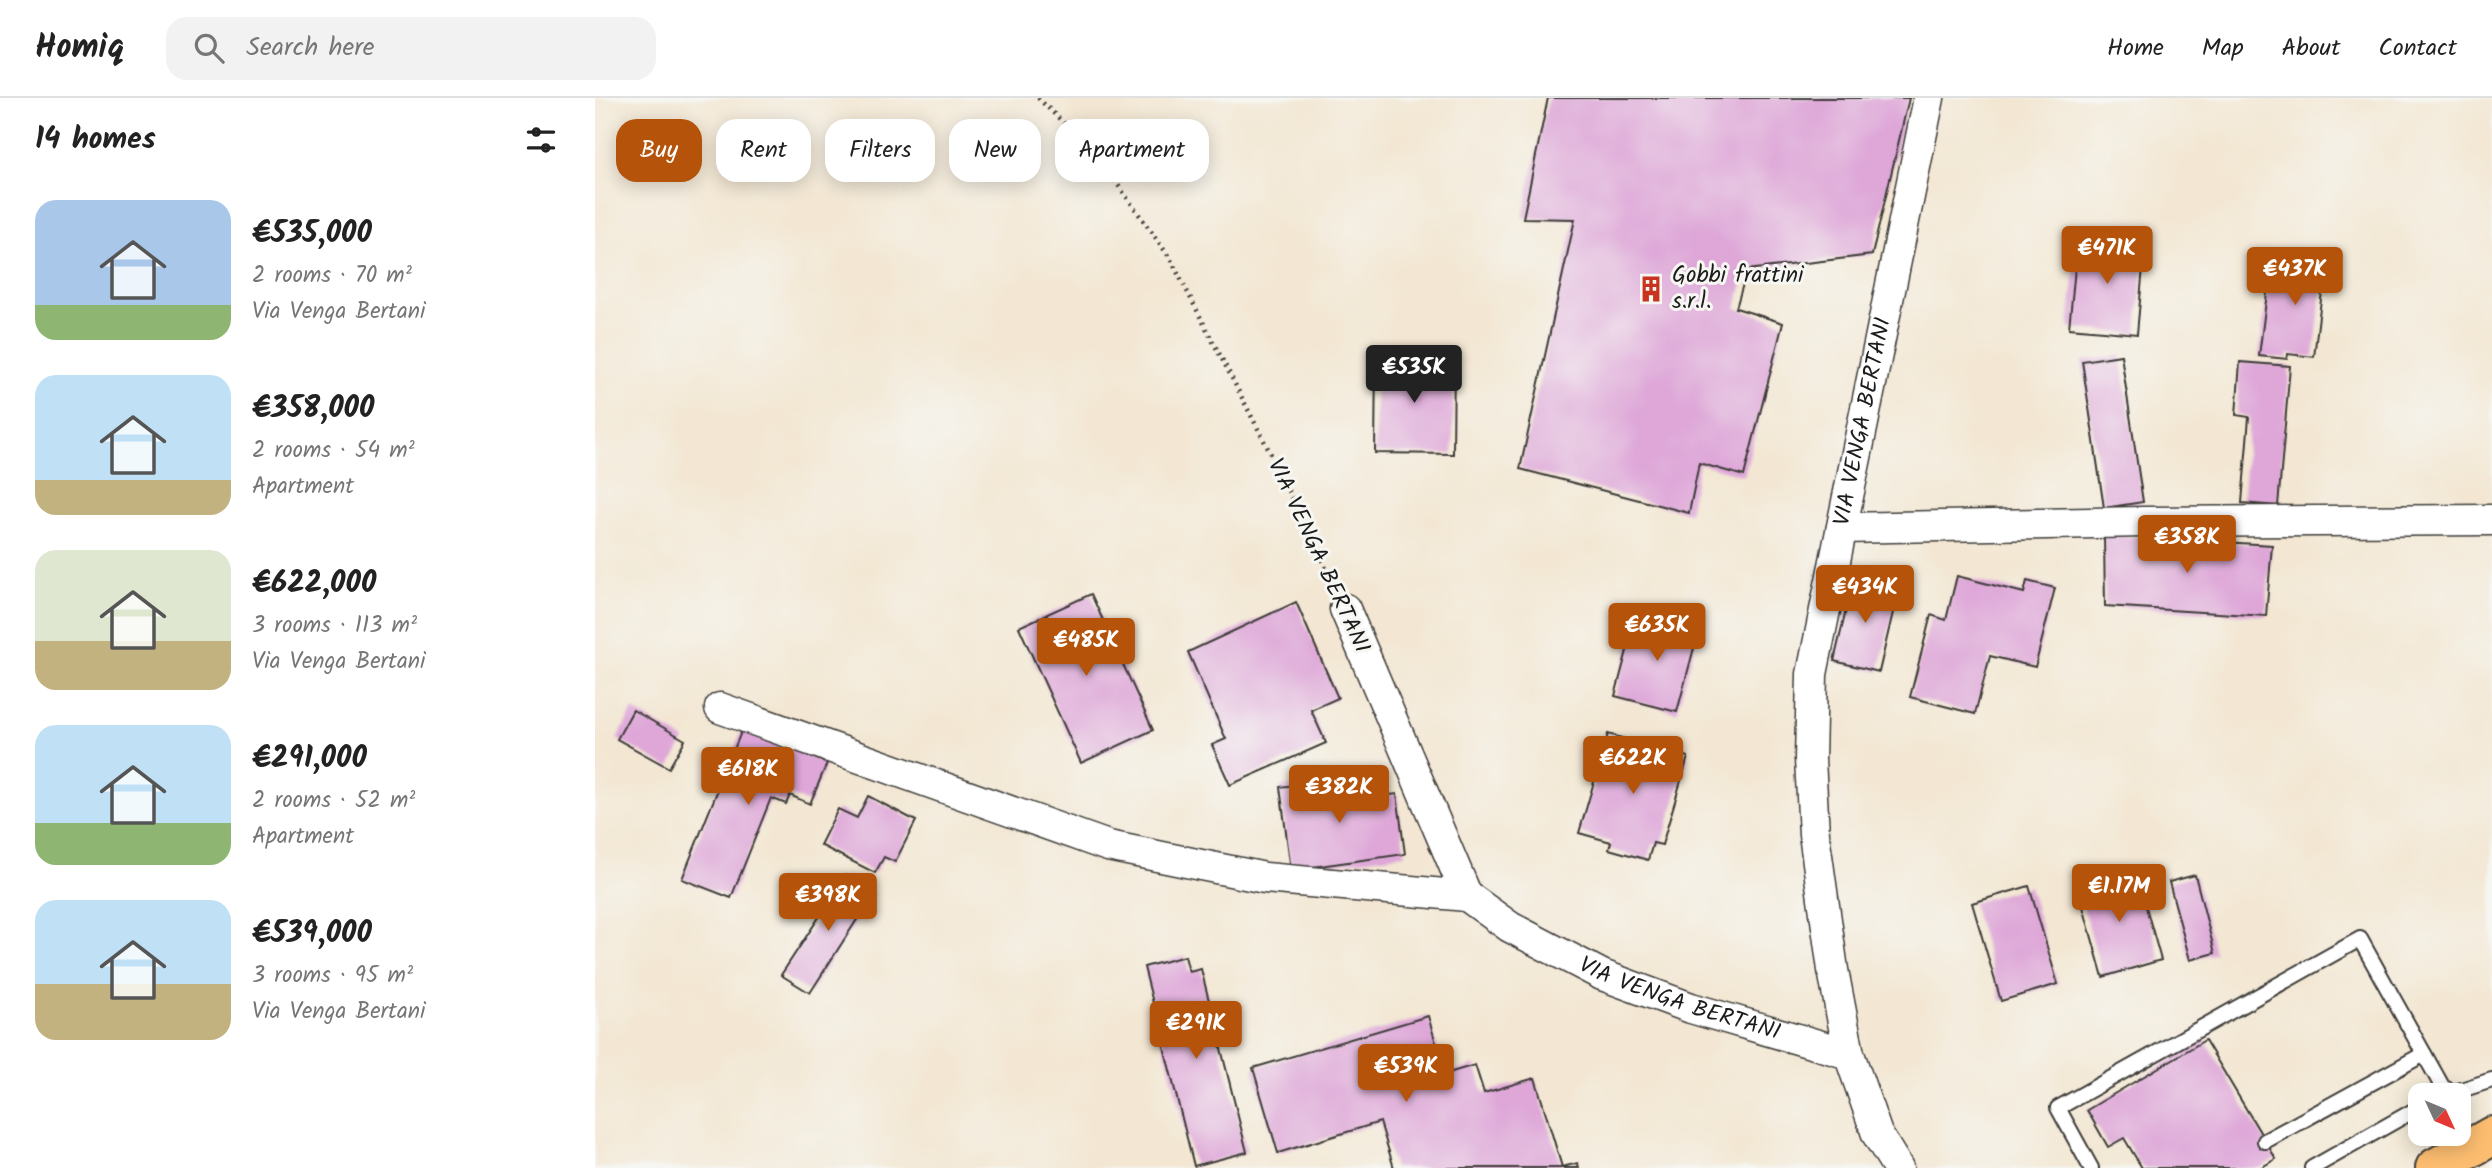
<!DOCTYPE html>
<meta charset="utf-8">
<style>
:root{--surface:#fff;--page:#f2f2f2;--text:#222;--muted:#767676;--line:#e0e0e0;--accent:#b45309}
body{margin:0;font-family:Kalam,sans-serif;background:var(--page);color:var(--text);height:100vh;display:flex;flex-direction:column;font-size:26px;white-space:nowrap}
*{box-sizing:border-box;margin:0}
p{font-size:23px;color:var(--muted)}
.icon{flex:none;width:38px;height:38px;fill:none;stroke:currentColor;stroke-width:2;stroke-linecap:round;stroke-linejoin:round}
.map{position:relative;flex:1;overflow:hidden}
.sheet{display:flex;flex-direction:column;background:var(--surface);width:595px}
.sheet>*{flex:none}
.banner{position:absolute;left:21px;top:21px;width:665px;height:63px;display:flex;gap:14px}
.needle{width:46px;rotate:134deg}
.fabs{position:absolute;left:1813px;top:985px;display:grid;gap:14px}
.fabs a{display:grid;place-items:center;width:63px;height:63px;border-radius:14px;background:var(--surface);box-shadow:0 4px 18px #0003;font-size:35px}
.price{position:absolute;translate:-50% -60px;padding:0 16px;border-radius:7px;background:var(--accent);color:#fff;font-size:23px;line-height:46px;filter:drop-shadow(0 2px 4px #0008)}
.price::after{content:'';position:absolute;left:50%;top:42px;width:21px;height:16px;margin-left:-10px;background:inherit;clip-path:polygon(0 0,100% 0,50% 100%)}
.price.on{background:#222;color:#fff}
ul{padding:0;list-style:none}
li{display:flex;align-items:center;gap:21px;height:175px;padding:0 35px}
li span{display:grid;place-items:center;flex:none;width:196px;height:140px;border-radius:21px;color:#555}
li>.icon{margin-inline-start:auto}
span .icon{width:84px;height:84px;fill:#fffc;stroke-width:1}
li b{font-size:30px}
h2{display:flex;justify-content:space-between;align-items:center;height:84px;padding:0 35px;font-size:30px}
.tag{padding:0 24px;border-radius:21px;background:var(--surface);box-shadow:0 4px 18px #0003;font-size:24px;line-height:63px}
.tag.on{background:var(--accent);color:#fff}
header{display:flex;align-items:center;gap:42px;box-sizing:border-box;height:98px;padding:0 35px;background:var(--surface);border-bottom:2px solid var(--line)}
header strong{font-size:33px}
nav{display:flex;gap:38px;margin-inline-start:auto;font-size:24px}
.search{width:490px;height:63px;background:var(--page);display:flex;align-items:center;gap:18px;box-sizing:border-box;padding:0 24px;border-radius:21px;color:var(--muted);font-size:26px}
main{display:flex;flex:1;min-height:0}
.map>svg:first-child{display:block}
.building{fill:#dea7d8}
.lines{fill:none;stroke-linecap:round;stroke-linejoin:round}
.service-casing{stroke:#3c3a37;stroke-width:18}
.minor-casing{stroke:#3c3a37;stroke-width:33}
.trunk-casing{stroke:#3c3a37;stroke-width:42}
.path{stroke:#3c3a37;stroke-width:4.5;stroke-dasharray:2 5;stroke-linecap:butt}
.service{stroke:#fff;stroke-width:14}
.minor{stroke:#fff;stroke-width:30}
.trunk{stroke:#fcbd6f;stroke-width:38}
.labels{text-anchor:middle;dominant-baseline:central;stroke-width:6;stroke-linejoin:round;paint-order:stroke}
.poi-label{font-size:23px;fill:#1c1c1c;stroke:#f6f6f2;text-anchor:start}
.street-label{font-size:23px;fill:#1c1c1c;stroke:#f6f6f2}
</style>
<header>
<strong>Homiq</strong>
<div class="search"><svg class="icon" aria-label="search" viewBox="0 0 24 24"><circle cx="10" cy="10" r="6"/><path d="M15 15l6 6"/></svg>Search here</div>
<nav><a>Home</a><a>Map</a><a>About</a><a>Contact</a></nav>
</header>
<main>
<section class="sheet">
<h2>14 homes<svg class="icon" aria-label="filters" viewBox="0 0 24 24"><path d="M4 7h16M4 17h16"/><circle cx="9" cy="7" r="2"/><circle cx="15" cy="17" r="2"/></svg></h2>
<ul>
<li><span style="background:linear-gradient(#a9c7e8 75%,#8fb573 0)"><svg class="icon" aria-label="home" viewBox="0 0 24 24"><path d="M3 11l9-7 9 7M6 9v11h12V9"/></svg></span><div><b>€535,000</b><p>2 rooms · 70 m²</p><p>Via Venga Bertani</p></div></li>
<li><span style="background:linear-gradient(#bfe0f5 75%,#c2b280 0)"><svg class="icon" aria-label="home" viewBox="0 0 24 24"><path d="M3 11l9-7 9 7M6 9v11h12V9"/></svg></span><div><b>€358,000</b><p>2 rooms · 54 m²</p><p>Apartment</p></div></li>
<li><span style="background:linear-gradient(#dfe7d0 65%,#c2b280 0)"><svg class="icon" aria-label="home" viewBox="0 0 24 24"><path d="M3 11l9-7 9 7M6 9v11h12V9"/></svg></span><div><b>€622,000</b><p>3 rooms · 113 m²</p><p>Via Venga Bertani</p></div></li>
<li><span style="background:linear-gradient(#bfe0f5 70%,#8fb573 0)"><svg class="icon" aria-label="home" viewBox="0 0 24 24"><path d="M3 11l9-7 9 7M6 9v11h12V9"/></svg></span><div><b>€291,000</b><p>2 rooms · 52 m²</p><p>Apartment</p></div></li>
<li><span style="background:linear-gradient(#bfe0f5 60%,#c2b280 0)"><svg class="icon" aria-label="home" viewBox="0 0 24 24"><path d="M3 11l9-7 9 7M6 9v11h12V9"/></svg></span><div><b>€539,000</b><p>3 rooms · 95 m²</p><p>Via Venga Bertani</p></div></li>
</ul>
</section>
<div class="map">
<svg width="1897" height="1070" viewBox="0 0 1897 1070">
<rect width="100%" height="100%" fill="#f6f6f2"/>
<filter id="ink" filterUnits="userSpaceOnUse"><feTurbulence type="fractalNoise" baseFrequency=".0143" numOctaves="2"/><feDisplacementMap in="SourceGraphic" scale="14" xChannelSelector="R" yChannelSelector="G"/><feConvolveMatrix kernelMatrix="1 2 1 2 8 2 1 2 1" color-interpolation-filters="sRGB"/></filter>
<filter id="wash" filterUnits="userSpaceOnUse"><feTurbulence type="fractalNoise" baseFrequency=".00686" numOctaves="4" result="noise"/><feDisplacementMap in="SourceGraphic" scale="28" xChannelSelector="R" yChannelSelector="G"/><feGaussianBlur stdDeviation="1.57" result="paint"/><feColorMatrix in="noise" values="0 0 0 0 0 0 0 0 0 0 0 0 0 0 0 0 0 1.4 0 .05"/><feComposite in="paint" operator="in"/></filter>
<g filter="url(#wash)">
<rect width="100%" height="100%" fill="#f3e7d3"/>
<g id="blocks">
<g class="building">
<path d="M953,0H1314L1277,157L1152,172L1141,210L1188,225L1149,378L1104,365L1094,415L925,371L980,121L928,120Z"/>
<path d="M1483,140L1550,146L1542,236L1474,230Z"/>
<path d="M1702,154L1740,159L1737,185H1728L1719,259L1693,256L1692,261L1664,258L1675,171L1700,174Z"/>
<path d="M1526,257L1548,404L1509,410L1487,263Z"/>
<path d="M781,258L859,259L858,356L780,355Z"/>
<path d="M1645,264L1695,268L1683,408L1647,405L1654,319L1641,317Z"/>
<path d="M1509,437L1677,447L1671,518L1510,508Z"/>
<path d="M1259,478L1296,487L1292,508L1299,510L1284,574L1239,563Z"/>
<path d="M1362,478L1429,495L1432,483L1460,490L1440,569L1395,558L1380,616L1315,599L1336,517L1351,522Z"/>
<path d="M496,496L558,632L486,665L424,529Z"/>
<path d="M701,504L743,600L716,612L731,645L635,687L617,647L631,641L593,554Z"/>
<path d="M1042,515L1104,531L1082,614L1020,598Z"/>
<path d="M38,612L90,642L74,670L22,641Z"/>
<path d="M150,624L165,639L232,665L215,706L195,697L191,706L176,700L136,800L87,781Z"/>
<path d="M1013,636L1093,659L1067,747L1058,745L1053,762L1014,751L1016,744L984,735Z"/>
<path d="M752,679L755,702L802,696L810,756L696,772L685,689Z"/>
<path d="M273,698L321,723L300,764L289,759L280,775L225,747L243,711L262,720Z"/>
<path d="M1541,774L1566,862L1508,879L1483,791Z"/>
<path d="M251,777L279,795L215,895L186,877L236,801L227,795L234,783L243,789Z"/>
<path d="M1600,777L1620,855L1595,862L1574,784Z"/>
<path d="M1434,788L1463,886L1406,903L1377,805Z"/>
<path d="M590,858L594,874L606,871L652,1054L599,1068L549,869Z"/>
<path d="M833,918L850,976L880,967L889,995L940,980L967,1069L983,1065L984,1070H799L785,1024L683,1055L658,970Z"/>
<path d="M1610,942L1681,1061L1665,1070H1547L1529,1040L1513,1049L1492,1012Z"/>
</g>
</g>
</g>
<g filter="url(#ink)">
<use href="#blocks" fill-opacity="0" stroke="#3c3a37" stroke-width="2"/>
<g class="lines">
<g class="service-casing">
<g id="service">
<path d="M1670,1043L1829,956"/>
<path d="M1496,1070L1463,1010L1765,841L1848,990L1860,994L1897,982"/>
<path d="M1717,1070L1825,1009"/>
</g>
</g>
<g class="minor-casing">
<g id="minor">
<path d="M1247,430L1548,424L1897,422"/>
<path id="s1" d="M750,511L872,798L915,829L1007,877L1096,910L1254,956"/>
<path d="M125,610L513,748L670,780L872,798"/>
<path id="s2" d="M1303,1070L1282,1036L1254,956L1238,872L1219,736L1215,661L1217,576L1334,0"/>
</g>
</g>
<g class="trunk-casing">
<path id="trunk" d="M1840,1070L1897,1038"/>
</g>
<path class="path" d="M443,0L481,37L516,77L575,160L678,360L738,485"/>
<use href="#service" class="service"/>
<use href="#minor" class="minor"/>
<use href="#trunk" class="trunk"/>
</g>
</g>
<defs>
<g id="building-bare" transform="scale(2.1)"><path d="M-4-6H4V6H1V3H-1V6H-4ZM-2.5-4.3h1.7v1.8h-1.7ZM.8-4.3h1.7v1.8H.8ZM-2.5-1h1.7V.8h-1.7ZM.8-1h1.7V.8H.8Z" fill="#c8321e" stroke="#f6f6f2" stroke-width="2.5" paint-order="stroke"/></g>
</defs>
<g fill-rule="evenodd">
<use href="#building-bare" x="1056" y="191"/>
</g>
<g class="labels">
<g class="poi-label">
<text x="1077" y="178">Gobbi frattini<tspan x="1077" dy="26">s.r.l.</tspan></text>
</g>
<g class="street-label">
<text stroke="none"><textPath href="#s2" startOffset="765">VIA VENGA BERTANI</textPath></text>
<text transform="translate(723 458) rotate(65)">VIA VENGA BERTANI</text>
<text stroke="none"><textPath href="#s1" startOffset="550">VIA VENGA BERTANI</textPath></text>
</g>
</g>
</svg>
<div class="fabs">
<a><svg class="needle" viewBox="-14 -14 28 28"><path d="M0-13l5 13h-10z" fill="#e53935"/><path d="M0 13l5-13h-10z" fill="#767676"/></svg></a>
</div>
<b class="price" style="left:1512px;top:188px">€471K</b>
<b class="price" style="left:1700px;top:209px">€437K</b>
<b class="price on" style="left:819px;top:307px">€535K</b>
<b class="price" style="left:1592px;top:477px">€358K</b>
<b class="price" style="left:1270px;top:527px">€434K</b>
<b class="price" style="left:1062px;top:565px">€635K</b>
<b class="price" style="left:491px;top:580px">€485K</b>
<b class="price" style="left:1038px;top:698px">€622K</b>
<b class="price" style="left:153px;top:709px">€618K</b>
<b class="price" style="left:744px;top:727px">€382K</b>
<b class="price" style="left:1524px;top:826px">€1.17M</b>
<b class="price" style="left:233px;top:835px">€398K</b>
<b class="price" style="left:601px;top:963px">€291K</b>
<b class="price" style="left:811px;top:1006px">€539K</b>
<div class="banner">
<a class="tag on">Buy</a>
<a class="tag">Rent</a>
<a class="tag">Filters</a>
<a class="tag">New</a>
<a class="tag">Apartment</a>
</div>
</div>
</main>
